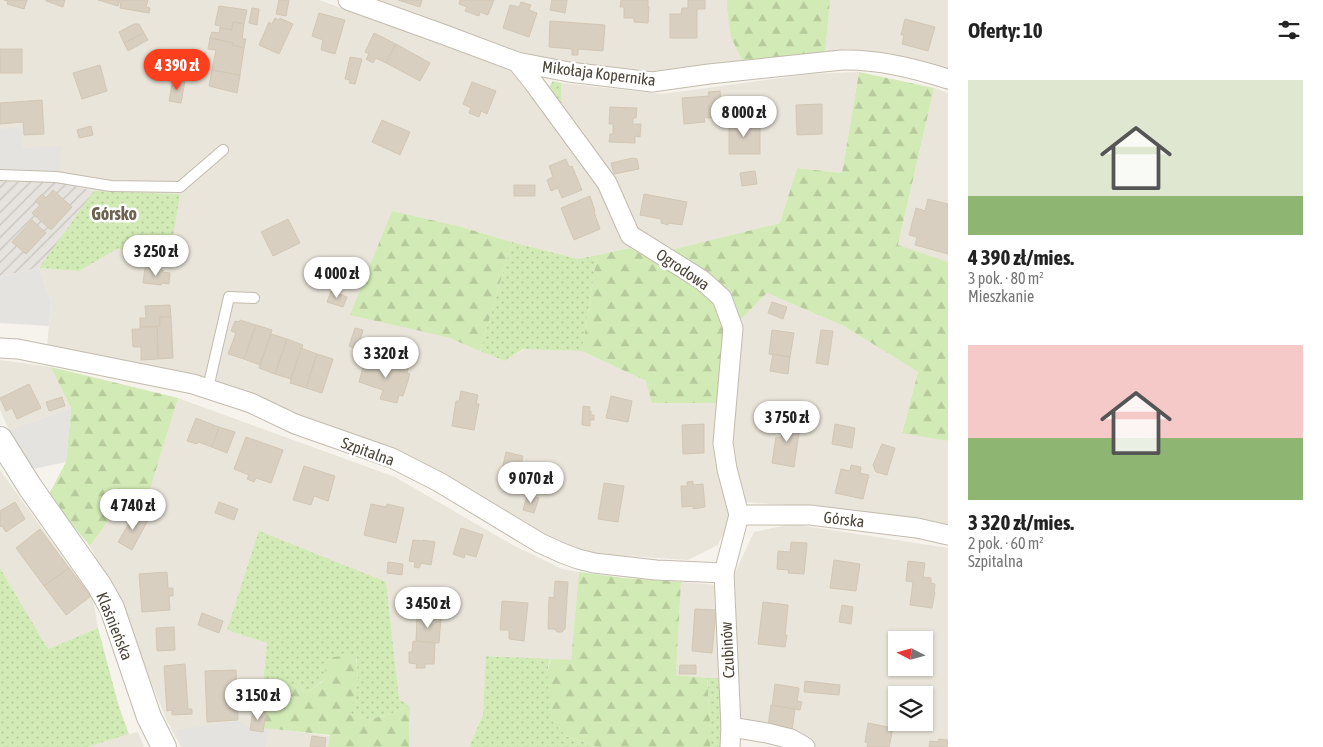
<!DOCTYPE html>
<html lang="pl">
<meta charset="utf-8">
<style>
:root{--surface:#fff;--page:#f2f2f2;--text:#222;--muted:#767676;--accent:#fc3f1d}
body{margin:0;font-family:"Asap Condensed",sans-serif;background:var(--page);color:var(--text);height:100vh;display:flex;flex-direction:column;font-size:19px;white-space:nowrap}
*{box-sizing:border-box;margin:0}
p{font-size:16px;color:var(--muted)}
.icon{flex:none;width:28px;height:28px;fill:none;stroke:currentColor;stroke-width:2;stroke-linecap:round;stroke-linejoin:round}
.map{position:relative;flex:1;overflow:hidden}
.drawer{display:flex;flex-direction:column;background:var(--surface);width:375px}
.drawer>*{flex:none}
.needle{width:32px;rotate:276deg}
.controls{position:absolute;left:888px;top:631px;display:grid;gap:10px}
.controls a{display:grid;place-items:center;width:45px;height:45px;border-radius:0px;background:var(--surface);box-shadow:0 1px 4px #0004;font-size:25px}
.price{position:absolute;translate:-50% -42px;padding:0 11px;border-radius:18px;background:#fff;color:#222;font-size:16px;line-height:32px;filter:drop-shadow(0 1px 2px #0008)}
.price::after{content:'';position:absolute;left:50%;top:30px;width:15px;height:11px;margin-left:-8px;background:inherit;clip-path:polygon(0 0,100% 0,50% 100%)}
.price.selected{background:var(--accent);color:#fff}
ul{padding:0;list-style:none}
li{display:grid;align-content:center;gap:10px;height:265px;padding:0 20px}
li span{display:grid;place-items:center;height:155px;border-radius:0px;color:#555}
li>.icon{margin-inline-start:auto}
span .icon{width:90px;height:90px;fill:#fffc;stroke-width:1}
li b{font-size:21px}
h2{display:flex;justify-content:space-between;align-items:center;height:60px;padding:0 20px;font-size:21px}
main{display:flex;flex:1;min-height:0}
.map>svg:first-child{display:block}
.residential{fill:#eae5da;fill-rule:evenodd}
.industrial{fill:url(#industrial-furrows)}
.grass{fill:url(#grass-dots)}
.forest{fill:url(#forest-firs)}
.parking{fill:#e5e3e0}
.building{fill:#d8cfc1;stroke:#d3c7b4}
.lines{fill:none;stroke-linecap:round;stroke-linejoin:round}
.service-casing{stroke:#c2bbae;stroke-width:12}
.minor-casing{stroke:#c2bbae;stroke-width:21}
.tertiary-casing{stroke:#c2bbae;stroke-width:26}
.service{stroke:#fff;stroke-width:10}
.minor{stroke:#fff;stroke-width:19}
.tertiary{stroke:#fff;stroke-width:24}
.labels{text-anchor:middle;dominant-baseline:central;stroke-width:5;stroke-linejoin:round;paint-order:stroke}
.street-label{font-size:16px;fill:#4b4439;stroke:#fff}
.neighbourhood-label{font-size:18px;font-weight:bold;fill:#6e6250;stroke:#fff}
</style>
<main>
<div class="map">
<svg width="948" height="747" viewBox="0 0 948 747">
<defs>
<pattern id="industrial-furrows" width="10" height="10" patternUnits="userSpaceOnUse" patternTransform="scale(1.25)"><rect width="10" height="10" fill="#e6e2dd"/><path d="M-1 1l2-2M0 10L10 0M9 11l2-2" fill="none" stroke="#c7c3be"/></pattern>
<pattern id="grass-dots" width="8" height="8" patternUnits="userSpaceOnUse" patternTransform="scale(1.25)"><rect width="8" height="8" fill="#d2eab5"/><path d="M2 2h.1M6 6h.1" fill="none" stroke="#b6ca9c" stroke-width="1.8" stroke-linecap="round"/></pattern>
<pattern id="forest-firs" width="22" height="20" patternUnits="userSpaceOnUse" patternTransform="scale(1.25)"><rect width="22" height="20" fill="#d2eab5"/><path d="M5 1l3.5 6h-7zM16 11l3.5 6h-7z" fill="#b6ca9c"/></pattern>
</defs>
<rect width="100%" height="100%" fill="#f6f3ec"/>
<g class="residential">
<path d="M0,0H319L510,69L598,183L630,248L578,259L512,242L458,226L392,211L447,337L505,361L526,348L582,351L646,381L719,403L717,447L730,518L718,545L688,560L580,553L534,529L412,460L47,347L51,302L39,268L79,271L119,248L180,194L94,191L60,182L0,181Z"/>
<path d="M375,0H727V7L744,64L654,76L536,58Z"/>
<path d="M830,0H948V69L936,65L849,49L825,53Z"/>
<path d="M859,72L842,173L797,168L780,223L666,251L632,226L562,113L561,83L662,94L810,74Z"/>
<path d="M934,88L948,93V262L898,246Z"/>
<path d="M767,293L844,326L918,372L902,432L948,441V528L861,511L746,502L729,443L738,322Z"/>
<path d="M0,360L51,367L71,408L9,430L0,410Z"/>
<path d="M178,398L395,477L511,544L562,569L579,572L571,661L487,656L483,715L471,742L470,747H409L410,706L399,699L386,582L227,630L267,643L263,684L255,726L330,736L328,747H181L167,721L122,611L90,546L125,498L145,505Z"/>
<path d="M0,470L93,599L98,628L48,649L0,568Z"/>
<path d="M792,524L948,548V747H813L736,723L731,581L754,532ZM896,640H924V668H896ZM896,695H924V722H896Z"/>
<path d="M681,582L719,585L724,678H707L676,675Z"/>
<path d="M138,732L144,747H88L129,734Z"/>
</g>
<path class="industrial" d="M0,181L60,182L97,192L39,268L0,276Z"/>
<g class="grass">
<path d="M553,81L561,83L562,113L547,90Z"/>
<path d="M94,191L180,194L171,249L131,255L119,248L79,271L39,268Z"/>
<path d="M512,242L578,259L597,255L582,351L523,349L505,361L480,351Z"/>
<path d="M259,531L386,582L399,699L410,706L385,716L368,719L349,715L358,682L356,654L307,693L298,684H263L267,643L227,630Z"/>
<path d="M0,568L48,649L98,628L119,707L129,734L88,747H0Z"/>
<path d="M486,656L550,659L547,672L566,736L594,745L596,747H470L471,742L483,715Z"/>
<path d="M707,678H724L725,747H710V722Z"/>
</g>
<g class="forest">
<path d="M727,0H830L825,53L744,64L731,37L727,7Z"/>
<path d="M859,72L934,88L898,245L948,262V441L902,433L918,372L844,326L767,293L738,322L721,283L666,251L780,223L797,168L842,173Z"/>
<path d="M392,211L458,226L512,242L480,351L447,337L350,315Z"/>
<path d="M630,248L673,271L715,297L725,329L719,403H652L646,381L582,351L597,255Z"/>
<path d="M51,367L178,398L145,505L125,498L90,546L48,496L66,462L71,408Z"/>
<path d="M579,572L624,578L681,582L676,675L707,678L710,722V747H596L594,745L566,736L551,720L547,672L551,659L571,660Z"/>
<path d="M356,654L358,682L350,715L368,719L385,716L410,706L409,747H328L330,735L255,727L263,684H298L307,693L323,681L328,658Z"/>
</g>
<g class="parking">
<path d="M21,128L23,148L61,146L60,182L0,181V129Z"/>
<path d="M39,268L51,302L49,326L0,323V276Z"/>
<path d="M71,408L66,462L29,470L9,430Z"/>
<path d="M238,721L249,728L268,731L265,747H183L176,730Z"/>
</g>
<g class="building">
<path d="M4,0H27L24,9L7,4L8,1Z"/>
<path d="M46,0H65L63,7L46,1Z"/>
<path d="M98,0H120L118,6Z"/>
<path d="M121,0H148L146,7L150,8L149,13L120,8Z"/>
<path d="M279,0H289L286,16L276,14Z"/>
<path d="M398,0H422L420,7Z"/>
<path d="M460,0H494L488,15L480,12L479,16L465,11L467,7L459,4Z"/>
<path d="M552,0H567L565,13L550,10Z"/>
<path d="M621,0H648V7H649L648,23L634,22V18H624V7H620Z"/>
<path d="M688,0H705V9H697V38H670V14H681L682,8H688Z"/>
<path d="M521,2L531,5L529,10L537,13L529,37L503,28L510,5L519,7Z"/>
<path d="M219,6L247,10L244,24L233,22L232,30L220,28V26L215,25Z"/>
<path d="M252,8L259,9L257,25L249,23Z"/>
<path d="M319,13L345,20L335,54L321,50L323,40L312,36Z"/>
<path d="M275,18L279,20L280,18L293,24L279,54L259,45L269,22L272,24Z"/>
<path d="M905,19L935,27L928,51L902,44L904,35H901Z"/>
<path d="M550,21L605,25L603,51L578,49V55H572V49L549,47Z"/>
<path d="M233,22L244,24L242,39H246L244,48L232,45L233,43L210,38L212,32L219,33L220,28L232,30Z"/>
<path d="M134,24H139L144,33L124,43L119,32Z"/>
<path d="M144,33L148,40L128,51L124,43Z"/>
<path d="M374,33L396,44L386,63L376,58L373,63L366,59L369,54L365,52Z"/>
<path d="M210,38L233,43L232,45L244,48L240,75L212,70L216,50L208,49Z"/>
<path d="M396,44L430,63L420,81L386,63Z"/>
<rect x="0" y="49" width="22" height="24"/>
<path d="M350,57L362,59L355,84L349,83L350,80L345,79Z"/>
<path d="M100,65L107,91L82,99L73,73Z"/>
<path d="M212,70L240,75L237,93L209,86Z"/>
<path d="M173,79L185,81L181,103L169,101Z"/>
<path d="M472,82L496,91L487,114L481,111L479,117L469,113L471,108L463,104Z"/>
<path d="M720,91L722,117L704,118L705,122L684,124L682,98L709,96L708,92Z"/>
<path d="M42,100L44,134L24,135L23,122L0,124V103Z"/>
<path d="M822,104V134L797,135L796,105Z"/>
<path d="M610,107L637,108L636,118H633V124H641L640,137L635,136V143L609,142L610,134H613V124H609Z"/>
<path d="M382,120L410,132L400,155L372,142Z"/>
<rect x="729" y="123" width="31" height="31"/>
<path d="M91,126L93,135L79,138L77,130Z"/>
<path d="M633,158L637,159L639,169L614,174L611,163Z"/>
<path d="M566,159L569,167L572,166L582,190L562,198L558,188L551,191L547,180L553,177L549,166Z"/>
<path d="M755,171L757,184L742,186L740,173Z"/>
<rect x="514" y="185" width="21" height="11"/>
<path d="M53,190L72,207L51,230L32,213L40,205L35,201L42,194L46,198Z"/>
<path d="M644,194L687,202L682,225L668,223V225L661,223V219L640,215Z"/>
<path d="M590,196L595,211L594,212L600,229L574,240L561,208Z"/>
<path d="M928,199L948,204V254L915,245L917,237L909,235L916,208L925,211Z"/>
<path d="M288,219L300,243L273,256L261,232Z"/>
<path d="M32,220L46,233L26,254L12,242Z"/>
<path d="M145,268L163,270V272L170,273L169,284L162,283L161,285L143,283Z"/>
<path d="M331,291L347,297L343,307L327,302Z"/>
<path d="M772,302L787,307L783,319L768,313Z"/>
<path d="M170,305L171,317H160V326L140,327V318H146L145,306Z"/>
<path d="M160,317H171L173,358L158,359L157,327L160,326Z"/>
<path d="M240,320L256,325L244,359L228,354L236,333L231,331L235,321L239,322Z"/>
<path d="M256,325L272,330L260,365L244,359Z"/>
<path d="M140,327H157L158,359L141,360V347H133L132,329H140Z"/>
<path d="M355,328L363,330L358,349L349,346Z"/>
<path d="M772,330L794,333L790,357L769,354Z"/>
<path d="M821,330L833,331L828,365L816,363Z"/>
<path d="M271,334L287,339L275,374L259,368Z"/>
<path d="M287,339L303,345L291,379L275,374Z"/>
<path d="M301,348L317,354L306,388L290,383Z"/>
<path d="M317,354L333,359L322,393L306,388Z"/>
<path d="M773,354L790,357L788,374L770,371Z"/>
<path d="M365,360L391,368L393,360L409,365L407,373L410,374L403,396L399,395L397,403L380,399L383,390L359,382Z"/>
<path d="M29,384L41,408L17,419L12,408L6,411L0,398Z"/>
<path d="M461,391L478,395L476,404H479L474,430L452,426L456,401H459Z"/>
<path d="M611,396L632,401L628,422L606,418Z"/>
<path d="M62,397L65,406L49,411L46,402Z"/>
<path d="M583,406L590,407L589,411H591V415H594V420H590V426L582,425Z"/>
<path d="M809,411L817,413L815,424L807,422Z"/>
<path d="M785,416L801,419L794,467L772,463L776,437L781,438Z"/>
<path d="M196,418L219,427L212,447L198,442L197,444L187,441Z"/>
<path d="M704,424V453L683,454L682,425Z"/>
<path d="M835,424L855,428L852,448L832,444Z"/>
<path d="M219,427L235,432L227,453L212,447Z"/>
<path d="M246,437L283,450L271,483L256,478L254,482L247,479L249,475L234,469Z"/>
<path d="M882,444L895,448L887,475L876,472L873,465Z"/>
<path d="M506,452L523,456L517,483L500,479Z"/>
<path d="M851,465L861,467L860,473L869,475L863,499L835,493L841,469L850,471Z"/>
<path d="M304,466L335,476L328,501L314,496L311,505L293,500Z"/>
<path d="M693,481V485L703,484L705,507L693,509V506L682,507L681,486H687V482Z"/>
<path d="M604,483L624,486L618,522L598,519Z"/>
<path d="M527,495L539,498L534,513L523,510Z"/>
<path d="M15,502L25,519L6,532L2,526L0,527V511Z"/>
<path d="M219,502L238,509L234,520L215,513Z"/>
<path d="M371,504L386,507L387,504L404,508L396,543L364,535Z"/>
<path d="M135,513L148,520L132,550L118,542Z"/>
<path d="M461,528L483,535L476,557L465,554L464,558L453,554Z"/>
<path d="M40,529L69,568L44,586L16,548Z"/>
<path d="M413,540L423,541V540L435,542L431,565L421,563L419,568L414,567L415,562L409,561Z"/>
<path d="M791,542L807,543L804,574L788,573L789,570L777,569L778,551L790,552Z"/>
<path d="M834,560L860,564L856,591L830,588Z"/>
<path d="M908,561L925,563L923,577L931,578V583L935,584L934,592H935L932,608L910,605L913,582L906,581Z"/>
<path d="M388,562L403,564L402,575L387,573Z"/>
<path d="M69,568L91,596L66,615L44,586Z"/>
<path d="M167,572L168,588H173V596H169L170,610L142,612L139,574Z"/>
<path d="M555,581L568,582L565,629L562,632H557L555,629H548L549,597L554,598Z"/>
<path d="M502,601L528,603L524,641L509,639V630H500Z"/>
<path d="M763,602L788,605L785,635H787L785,647L758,644Z"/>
<path d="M842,605L853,607L851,624L839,622Z"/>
<path d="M695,609L716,610L712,653L692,651Z"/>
<path d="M202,613L223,621L219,633L198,625Z"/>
<path d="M417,616L441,617L439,643L416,641Z"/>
<path d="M174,627L175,650L157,651L156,628Z"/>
<path d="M413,641L435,643L434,664H425V668H416L417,664L409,663V652H412Z"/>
<path d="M185,664L188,709H192V714L172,715V710L167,711L164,666Z"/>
<path d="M680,665H696V674H679Z"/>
<path d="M236,670L238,720L207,722L205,671Z"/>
<path d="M805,681L840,685L839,695L804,692Z"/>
<path d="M775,684L799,688L797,701L802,702L800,710L772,706Z"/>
<path d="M771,705L795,709L792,731L768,727Z"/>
<path d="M253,709L266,711L263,732L250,730Z"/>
<path d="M868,723L893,728L889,747H867L868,743L865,742Z"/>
<path d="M312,736L326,738L325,747H310Z"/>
<path d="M939,739L948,740V747H929L930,741L938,742Z"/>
</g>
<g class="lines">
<g class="service-casing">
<g id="service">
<path d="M0,175L56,177L111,186L180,187L223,150"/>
<path d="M208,388L229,297L254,298"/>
</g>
</g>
<g class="minor-casing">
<g id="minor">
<path d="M348,0L445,35L517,62L569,72L652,82L709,74L842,60C875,59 917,69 948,79"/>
<path d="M517,62L533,82L607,183L630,235L702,280L722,298L733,328L723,443L727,469L739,515L724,573L731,727L730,747"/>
<path d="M0,348L18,349L193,384L251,403L295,424L392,458L439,482L540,543L562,553L578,559L594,563L656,570L724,573"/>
<path d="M739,515H810L917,528L948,535"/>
<path d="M731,727L767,733L791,739L805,747"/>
</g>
</g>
<g class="tertiary-casing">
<path id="tertiary" d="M0,439L30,487L99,585L112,608L149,717L164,747"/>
</g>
<use href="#service" class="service"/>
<use href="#minor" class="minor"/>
<use href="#tertiary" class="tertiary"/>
</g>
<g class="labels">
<g class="street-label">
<text transform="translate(599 73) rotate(7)">Mikołaja Kopernika</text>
<text transform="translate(683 269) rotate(34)">Ogrodowa</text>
<text transform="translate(368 451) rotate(20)">Szpitalna</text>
<text transform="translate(844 519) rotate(7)">Górska</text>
<text transform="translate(115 626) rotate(68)">Klaśnieńska</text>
<text transform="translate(727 650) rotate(-93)">Czubinów</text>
</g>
<g class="neighbourhood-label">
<text x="114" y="213">Górsko</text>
</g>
</g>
</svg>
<div class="controls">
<a><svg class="needle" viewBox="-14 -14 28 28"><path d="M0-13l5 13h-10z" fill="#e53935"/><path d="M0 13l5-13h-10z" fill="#767676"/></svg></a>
<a><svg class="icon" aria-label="layers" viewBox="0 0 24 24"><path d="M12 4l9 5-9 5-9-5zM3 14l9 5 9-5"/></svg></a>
</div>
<b class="price selected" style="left:177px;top:91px">4 390 zł</b>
<b class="price" style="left:744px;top:138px">8 000 zł</b>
<b class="price" style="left:156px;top:277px">3 250 zł</b>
<b class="price" style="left:337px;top:299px">4 000 zł</b>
<b class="price" style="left:386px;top:379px">3 320 zł</b>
<b class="price" style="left:787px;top:443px">3 750 zł</b>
<b class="price" style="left:531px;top:504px">9 070 zł</b>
<b class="price" style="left:133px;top:531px">4 740 zł</b>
<b class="price" style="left:428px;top:629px">3 450 zł</b>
<b class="price" style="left:258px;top:721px">3 150 zł</b>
</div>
<section class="drawer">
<h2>Oferty: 10<svg class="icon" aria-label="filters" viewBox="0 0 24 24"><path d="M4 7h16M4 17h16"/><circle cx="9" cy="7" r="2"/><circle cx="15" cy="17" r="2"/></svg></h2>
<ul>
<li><span style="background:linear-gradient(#dfe7d0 75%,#8fb573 0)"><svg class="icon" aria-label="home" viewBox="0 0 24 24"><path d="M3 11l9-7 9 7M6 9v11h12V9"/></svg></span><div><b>4 390 zł/mies.</b><p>3 pok. · 80 m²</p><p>Mieszkanie</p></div></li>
<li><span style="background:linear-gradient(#f6c9c9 60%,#8fb573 0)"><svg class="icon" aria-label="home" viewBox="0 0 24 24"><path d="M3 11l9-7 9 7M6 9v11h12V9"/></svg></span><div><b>3 320 zł/mies.</b><p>2 pok. · 60 m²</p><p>Szpitalna</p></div></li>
</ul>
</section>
</main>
